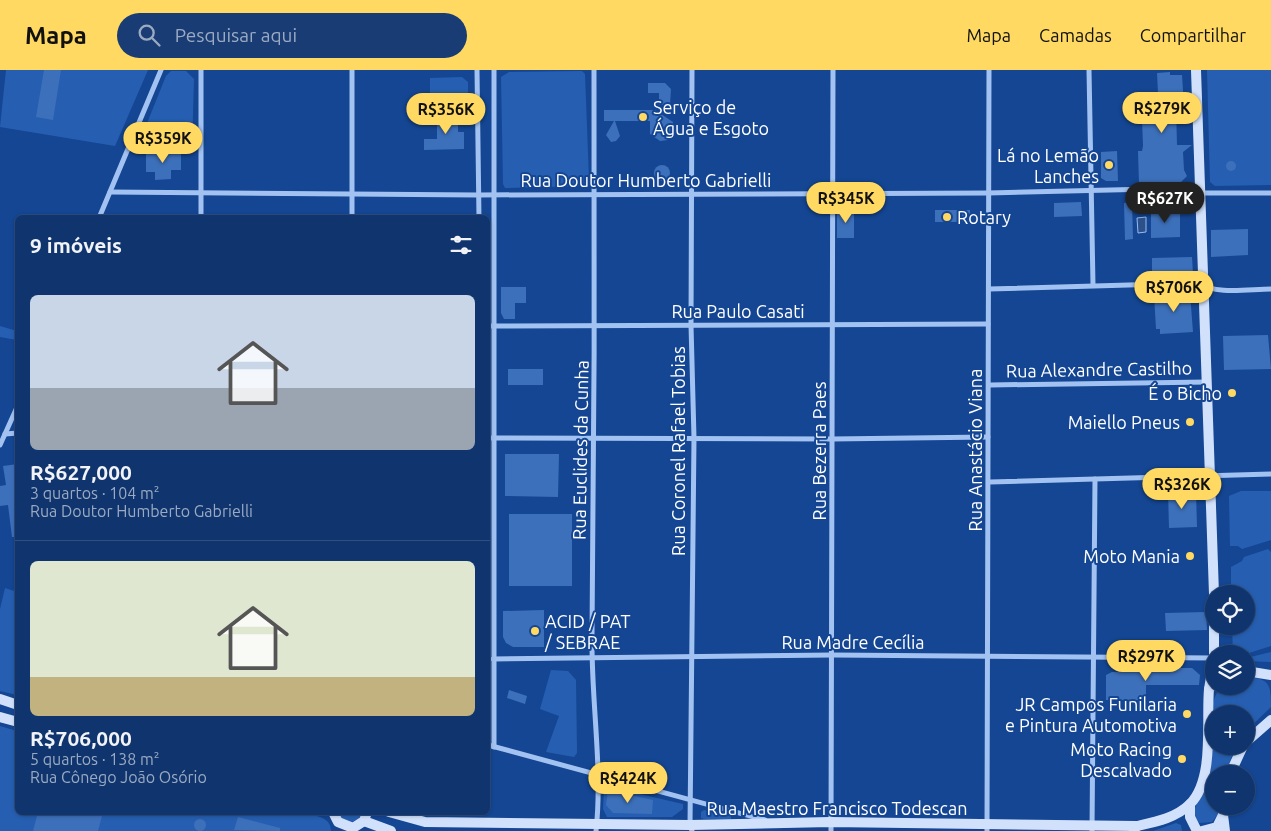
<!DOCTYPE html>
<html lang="pt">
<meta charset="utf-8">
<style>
:root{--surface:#0f346e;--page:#183c73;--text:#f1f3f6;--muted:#9baac2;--line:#2f4f81;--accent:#ffd962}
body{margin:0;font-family:Ubuntu,sans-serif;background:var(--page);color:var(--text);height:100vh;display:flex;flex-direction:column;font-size:19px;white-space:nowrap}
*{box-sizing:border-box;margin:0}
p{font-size:16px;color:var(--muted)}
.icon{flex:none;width:28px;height:28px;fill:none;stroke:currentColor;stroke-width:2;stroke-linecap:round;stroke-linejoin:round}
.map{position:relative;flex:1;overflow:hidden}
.details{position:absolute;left:15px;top:145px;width:475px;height:600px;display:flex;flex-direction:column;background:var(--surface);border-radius:8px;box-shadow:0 1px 4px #0004,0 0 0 1px var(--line)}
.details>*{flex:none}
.controls{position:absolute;left:1205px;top:515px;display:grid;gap:10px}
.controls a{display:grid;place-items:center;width:50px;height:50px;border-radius:50%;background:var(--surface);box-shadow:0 1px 4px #0004,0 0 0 1px var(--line);font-size:25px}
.price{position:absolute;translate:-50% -42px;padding:0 11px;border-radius:18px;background:var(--accent);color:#111;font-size:16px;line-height:32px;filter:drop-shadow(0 1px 2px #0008)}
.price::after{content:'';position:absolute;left:50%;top:30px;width:15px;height:11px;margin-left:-8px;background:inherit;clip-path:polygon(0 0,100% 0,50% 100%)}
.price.selected{background:#222;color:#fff}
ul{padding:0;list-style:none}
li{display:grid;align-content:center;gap:10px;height:265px;padding:0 15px}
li+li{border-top:1px solid var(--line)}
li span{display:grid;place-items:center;height:155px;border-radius:8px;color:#555}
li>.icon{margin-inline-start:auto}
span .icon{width:90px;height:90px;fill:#fffc;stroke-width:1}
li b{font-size:21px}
h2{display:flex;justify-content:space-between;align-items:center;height:60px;padding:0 15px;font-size:21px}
header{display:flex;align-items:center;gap:30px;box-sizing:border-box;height:70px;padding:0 25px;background:var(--accent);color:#111}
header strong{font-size:24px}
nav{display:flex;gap:28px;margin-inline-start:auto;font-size:18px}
.search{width:350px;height:45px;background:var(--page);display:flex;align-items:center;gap:12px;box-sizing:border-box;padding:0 18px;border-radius:28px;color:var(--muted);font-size:19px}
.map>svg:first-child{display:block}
.green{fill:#265fb1}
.water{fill:#2c518a;stroke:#94bdf4}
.building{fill:#3d70bb}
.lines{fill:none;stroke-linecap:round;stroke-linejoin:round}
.minor{stroke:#a2c2f1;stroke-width:5}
.secondary{stroke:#d1e1fc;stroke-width:10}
.poi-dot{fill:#ffd962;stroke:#144693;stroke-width:2}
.labels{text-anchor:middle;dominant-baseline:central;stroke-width:4;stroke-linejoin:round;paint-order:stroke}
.poi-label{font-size:18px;fill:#fff;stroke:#144693;text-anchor:end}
.street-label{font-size:18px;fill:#fff;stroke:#144693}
</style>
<header>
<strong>Mapa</strong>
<div class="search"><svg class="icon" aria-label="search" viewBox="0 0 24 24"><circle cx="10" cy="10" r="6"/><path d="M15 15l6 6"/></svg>Pesquisar aqui</div>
<nav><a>Mapa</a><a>Camadas</a><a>Compartilhar</a></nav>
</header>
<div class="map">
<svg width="1271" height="761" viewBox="0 0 1271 761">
<rect width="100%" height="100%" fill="#144693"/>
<g class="green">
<path d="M6,0H148L115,76L0,57Z"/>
<path d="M1207,0H1271V115L1215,116L1210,112Z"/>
<path d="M171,1H186L194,9L192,77L137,78L166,6Z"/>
<path d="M582,1L585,4L589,110L587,116L505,118L503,114L501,7L509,2Z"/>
<path d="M462,7L468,12V24H430V8Z"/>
<path d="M0,256L17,261V270L0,267Z"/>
<path d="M1271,421V470L1242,479L1238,476H1230L1229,426L1241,421Z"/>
<path d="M1268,479L1271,482V576L1246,584H1233L1232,556H1246V524H1231V497L1242,491L1244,487Z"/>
<path d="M5,518L17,522V625L0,621V539Z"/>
<path d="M1271,582V592L1246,591V588Z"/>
<path d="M551,600L568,601L576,610L577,683L574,687L546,682L559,646L540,639Z"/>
<path d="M1246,607C1270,608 1271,615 1271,637L1246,661V644H1214V676H1236L1225,704H1214V736H1220L1219,743L1212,752L1199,753C1188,740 1200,730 1206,718C1209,711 1209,703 1210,695C1214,671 1204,634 1222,616H1246Z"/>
<path d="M0,656L17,661L18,742L303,743C314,746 331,746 331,761H0Z"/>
<path d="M609,717L683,734V739L672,747H607L603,739L604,720Z"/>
<path d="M704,740L731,746V749H704L701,748V742Z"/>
<path d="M339,743H362L359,749L352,752L341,748Z"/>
<path d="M1176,753L1181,755L1182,761H1153Z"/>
</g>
<path class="water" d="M1146,147V162L1138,163L1137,148Z"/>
<g class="building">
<path d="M44,0H61L53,50L36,47Z"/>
<path d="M1170,2V5H1182L1184,36L1176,37L1177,75H1192L1183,82L1184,100L1187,106L1181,112L1139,114L1138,81H1142L1143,76L1142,49H1146L1145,24L1158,23L1157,3Z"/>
<path d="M648,13H665L671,19L670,35H659V23H648Z"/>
<path d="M604,40H655L673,52V64L668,70L660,71L650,64V51H615L620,66L616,71L611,72L606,65L614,51H604Z"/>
<path d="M437,44H453V52H458V62H464V79L424,80V69H437Z"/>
<path d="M167,80V83H181V100H171V109L155,110V102H146V84Z"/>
<path d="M1117,81L1118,111H1106L1101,108V82Z"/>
<circle cx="1231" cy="96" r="5"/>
<circle cx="662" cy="103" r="8"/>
<path d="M1081,132L1082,146L1054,147V133Z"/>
<path d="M1132,132L1133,169L1125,170L1124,133Z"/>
<rect x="837" y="139" width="17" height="29"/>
<rect x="935" y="140" width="35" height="12"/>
<path d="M1151,140H1180V167L1151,168Z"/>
<path d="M1248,159V185L1211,187V160Z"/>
<path d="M1192,187L1193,204L1152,205V188Z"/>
<path d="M501,217H526V233H515V249H504L501,243Z"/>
<path d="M1190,223L1193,262L1160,264V259H1156L1154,225Z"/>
<path d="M1268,265L1271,299L1224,300L1223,266Z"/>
<rect x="508" y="299" width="35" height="16"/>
<path d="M505,384H559L558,427L505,426Z"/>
<path d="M18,394V467H12L8,435L0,436V416L6,415L3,396Z"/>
<path d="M1196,421L1197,457L1169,458L1168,422Z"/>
<rect x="509" y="444" width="63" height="72"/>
<path d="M544,540V577H513L506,573L503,567V541Z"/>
<path d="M1206,542L1207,560L1166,561L1165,543Z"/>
<path d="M1152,598H1192L1200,605L1199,615H1146V630H1106V605L1112,602H1152Z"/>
<path d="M509,620L527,626L525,634L507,628Z"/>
<path d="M608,720L653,730L652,744L613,743L606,735Z"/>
<path d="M38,742H103L98,761H33Z"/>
<path d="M238,747L280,758V761L234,760Z"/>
<circle cx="200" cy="755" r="6"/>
</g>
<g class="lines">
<g class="minor">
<path d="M477,0L479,148"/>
<path d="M594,0C595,189 594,377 592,566C591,631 603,697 596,761"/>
<path d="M1089,0L1093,215"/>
<path d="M110,122L478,125L988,123L1194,118L1200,123H1271"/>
<path d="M99,148L161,0"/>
<path d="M201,148V0"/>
<path d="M352,148V0"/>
<path d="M989,219L1198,213C1216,225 1249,219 1271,219"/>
<path d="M488,256L988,254"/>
<path d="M990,315L1207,312"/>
<path d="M5,364L18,363"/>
<path d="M488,368L832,369L988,367"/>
<path d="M0,375L18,335"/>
<path d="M990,412L1271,404"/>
<path d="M493,589L833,585L1214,588"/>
<path d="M488,675L765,750"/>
<path d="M494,677V0"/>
<path d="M692,761L690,755L694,368L691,255L692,0"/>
<path d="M831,761L833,0"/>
<path d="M987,761L989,0"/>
<path d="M1092,761L1095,409"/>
</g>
<g class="secondary">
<path d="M1196,0L1214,524"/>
<path d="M1214,584V556"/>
<path d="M1246,601L1271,605"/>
<path d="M1209,619L1214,589"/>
<path d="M0,629L18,635"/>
<path d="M0,647L18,652"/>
<path d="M1246,672L1271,650"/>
<path d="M1230,704L1243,676"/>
<path d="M1190,734V747L1197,761"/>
<path d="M333,742L338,752L353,758L364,751L367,742"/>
<path d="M389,742L425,752L690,755L830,752L1137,756"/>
<path d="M1223,745L1225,761"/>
<path d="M364,751L391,761"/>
<path d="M1134,760L1137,756C1155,752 1176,748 1190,734C1215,709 1206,651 1209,619L1214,614"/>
<path d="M1202,761L1217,757L1223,745L1224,736"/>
</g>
</g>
<g class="poi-dot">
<circle cx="643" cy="47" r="5"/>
<circle cx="1109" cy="95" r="5"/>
<circle cx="947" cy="147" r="5"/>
<circle cx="1232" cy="323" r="5"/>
<circle cx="1190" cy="352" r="5"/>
<circle cx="1190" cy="486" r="5"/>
<circle cx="535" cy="561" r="5"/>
<circle cx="1187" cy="644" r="5"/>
<circle cx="1182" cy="689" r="5"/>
</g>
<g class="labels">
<g class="poi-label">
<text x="653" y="37" text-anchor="start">Serviço de<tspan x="653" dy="21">Água e Esgoto</tspan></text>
<text x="1099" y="85">Lá no Lemão<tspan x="1099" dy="21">Lanches</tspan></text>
<text x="957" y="147" text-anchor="start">Rotary</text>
<text x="1222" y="323">É o Bicho</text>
<text x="1180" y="352">Maiello Pneus</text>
<text x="1180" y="486">Moto Mania</text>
<text x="545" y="551" text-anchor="start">ACID / PAT<tspan x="545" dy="21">/ SEBRAE</tspan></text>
<text x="1177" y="634">JR Campos Funilaria<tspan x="1177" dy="21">e Pintura Automotiva</tspan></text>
<text x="1172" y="679">Moto Racing<tspan x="1172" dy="21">Descalvado</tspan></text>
</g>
<g class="street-label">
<text x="646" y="110">Rua Doutor Humberto Gabrielli</text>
<text x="738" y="241">Rua Paulo Casati</text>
<text transform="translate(1099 299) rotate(-1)">Rua Alexandre Castilho</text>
<text transform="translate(580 380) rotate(-89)">Rua Euclides da Cunha</text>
<text transform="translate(975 380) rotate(-90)">Rua Anastácio Viana</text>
<text transform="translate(678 381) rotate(-90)">Rua Coronel Rafael Tobias</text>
<text transform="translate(819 381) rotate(-90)">Rua Bezerra Paes</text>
<text x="853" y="572">Rua Madre Cecília</text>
<text x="837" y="738">Rua Maestro Francisco Todescan</text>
</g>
</g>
</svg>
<div class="controls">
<a><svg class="icon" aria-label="locate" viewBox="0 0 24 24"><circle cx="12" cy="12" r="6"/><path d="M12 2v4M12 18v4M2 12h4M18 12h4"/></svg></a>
<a><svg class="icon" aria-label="layers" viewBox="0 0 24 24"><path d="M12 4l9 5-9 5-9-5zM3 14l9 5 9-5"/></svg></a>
<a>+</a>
<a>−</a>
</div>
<b class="price" style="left:1162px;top:64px">R$279K</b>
<b class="price" style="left:446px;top:65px">R$356K</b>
<b class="price" style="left:163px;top:94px">R$359K</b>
<b class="price" style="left:846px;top:154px">R$345K</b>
<b class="price selected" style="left:1165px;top:154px">R$627K</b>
<b class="price" style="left:1174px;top:243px">R$706K</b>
<b class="price" style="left:1182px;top:440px">R$326K</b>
<b class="price" style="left:1146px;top:612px">R$297K</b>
<b class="price" style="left:628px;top:734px">R$424K</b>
<section class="details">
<h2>9 imóveis<svg class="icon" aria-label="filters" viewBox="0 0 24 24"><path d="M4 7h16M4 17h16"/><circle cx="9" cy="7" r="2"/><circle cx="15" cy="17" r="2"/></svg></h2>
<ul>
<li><span style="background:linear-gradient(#c9d6e8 60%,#9aa5b1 0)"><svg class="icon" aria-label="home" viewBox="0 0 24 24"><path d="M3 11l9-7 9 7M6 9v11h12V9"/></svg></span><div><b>R$627,000</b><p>3 quartos · 104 m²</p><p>Rua Doutor Humberto Gabrielli</p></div></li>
<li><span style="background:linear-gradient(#dfe7d0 75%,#c2b280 0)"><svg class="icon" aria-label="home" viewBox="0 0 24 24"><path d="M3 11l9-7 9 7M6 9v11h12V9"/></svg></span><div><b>R$706,000</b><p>5 quartos · 138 m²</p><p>Rua Cônego João Osório</p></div></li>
</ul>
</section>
</div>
